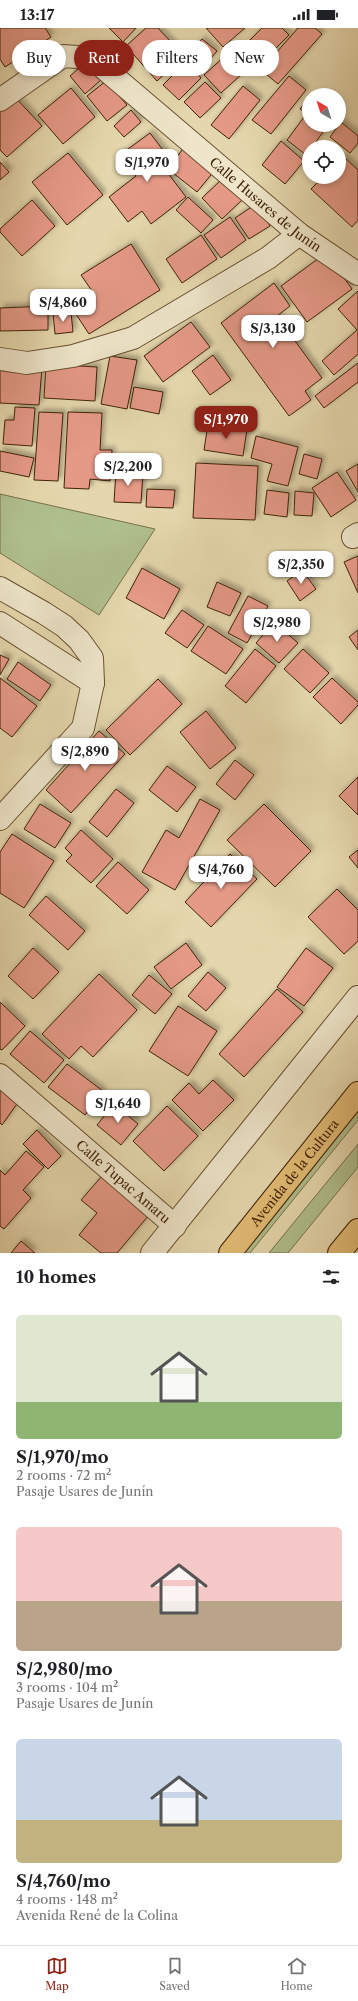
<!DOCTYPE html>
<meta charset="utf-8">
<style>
:root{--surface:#fff;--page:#f6f6f6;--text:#202124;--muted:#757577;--line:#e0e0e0;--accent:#8f2418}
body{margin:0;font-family:"Libre Caslon Text",serif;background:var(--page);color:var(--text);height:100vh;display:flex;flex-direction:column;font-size:15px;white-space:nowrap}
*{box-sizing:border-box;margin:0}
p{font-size:13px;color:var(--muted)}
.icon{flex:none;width:22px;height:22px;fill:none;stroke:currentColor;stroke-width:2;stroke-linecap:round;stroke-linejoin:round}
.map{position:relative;height:1225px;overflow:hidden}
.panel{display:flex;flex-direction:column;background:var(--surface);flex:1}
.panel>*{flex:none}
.banner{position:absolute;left:12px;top:12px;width:334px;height:36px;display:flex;gap:8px}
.needle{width:26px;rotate:321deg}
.fabs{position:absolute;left:302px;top:60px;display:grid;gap:8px}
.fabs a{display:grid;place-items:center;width:44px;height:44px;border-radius:50%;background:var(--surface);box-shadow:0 2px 6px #0003;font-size:20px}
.price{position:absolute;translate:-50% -34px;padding:0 9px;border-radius:8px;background:#fff;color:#222;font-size:13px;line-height:26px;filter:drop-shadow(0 1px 2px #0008)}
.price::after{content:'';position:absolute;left:50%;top:24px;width:12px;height:9px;margin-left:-6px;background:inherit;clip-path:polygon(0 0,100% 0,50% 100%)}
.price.selected{background:var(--accent);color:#fff}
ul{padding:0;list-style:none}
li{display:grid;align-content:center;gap:8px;height:212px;padding:0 16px}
li span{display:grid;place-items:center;height:124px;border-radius:6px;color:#555}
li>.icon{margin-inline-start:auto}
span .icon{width:72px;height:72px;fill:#fffc;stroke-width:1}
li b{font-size:17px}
h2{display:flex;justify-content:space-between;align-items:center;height:48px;padding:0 16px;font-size:17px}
.chip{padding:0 14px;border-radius:18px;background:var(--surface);box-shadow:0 2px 6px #0003;font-size:14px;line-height:36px}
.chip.selected{background:var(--accent);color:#fff}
.status{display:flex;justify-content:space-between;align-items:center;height:28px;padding:0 20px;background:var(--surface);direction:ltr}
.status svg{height:11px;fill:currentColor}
.dock{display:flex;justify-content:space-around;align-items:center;height:56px;border-top:1px solid var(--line);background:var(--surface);font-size:11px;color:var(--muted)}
.dock a{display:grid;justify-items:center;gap:2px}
.dock .selected{color:var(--accent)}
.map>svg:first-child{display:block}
.green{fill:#b0bf8e;stroke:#78714a}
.building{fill:#e59987;stroke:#402306;filter:url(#shadow)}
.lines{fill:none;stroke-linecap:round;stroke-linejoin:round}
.minor-casing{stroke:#695030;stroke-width:24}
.trunk-casing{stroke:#402306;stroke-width:24}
.minor{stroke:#eee5ca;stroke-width:22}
.trunk{stroke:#e2bc76;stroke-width:22}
.labels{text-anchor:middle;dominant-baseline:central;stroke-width:3;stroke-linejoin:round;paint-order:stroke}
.street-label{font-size:13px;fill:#402306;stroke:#eee5ca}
</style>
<div class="status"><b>13:17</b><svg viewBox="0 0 49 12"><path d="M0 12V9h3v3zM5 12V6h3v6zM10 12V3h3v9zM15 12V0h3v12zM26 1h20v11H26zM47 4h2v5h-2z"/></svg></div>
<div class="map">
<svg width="358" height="1225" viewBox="0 0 358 1225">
<defs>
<filter id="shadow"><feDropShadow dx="3.5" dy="-3.5" stdDeviation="2" flood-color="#0004"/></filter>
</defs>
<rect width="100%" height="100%" fill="#e5d7ad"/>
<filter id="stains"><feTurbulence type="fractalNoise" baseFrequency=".005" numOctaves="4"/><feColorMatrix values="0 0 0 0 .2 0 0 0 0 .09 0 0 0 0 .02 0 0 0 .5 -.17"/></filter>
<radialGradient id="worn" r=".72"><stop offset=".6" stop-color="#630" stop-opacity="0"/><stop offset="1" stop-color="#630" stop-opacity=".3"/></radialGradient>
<g class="green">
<path d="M0,466L155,501L99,587L0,525Z"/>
<path d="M358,1067V1092L250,1225H231Z"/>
<path d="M358,1116V1139L288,1225H269Z"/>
</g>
<g class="building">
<path d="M0,0H45L51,9L5,39L0,31Z"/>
<path d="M109,0H136L123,14Z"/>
<path d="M146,0H158L184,28L157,53L126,18Z"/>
<path d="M206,0H245L223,19Z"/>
<path d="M262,0H282L289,7L263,33L246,16Z"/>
<path d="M298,0H315L322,6L278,56L261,42Z"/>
<path d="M202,11L217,23L201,42L186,29Z"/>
<path d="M237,17L254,35L221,65L204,47Z"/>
<path d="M87,33L102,51L85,66L70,48Z"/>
<path d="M186,34L201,50L179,72L163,57Z"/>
<path d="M289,48L306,62L271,106L252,92Z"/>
<path d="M106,53L127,77L107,93L87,68Z"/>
<path d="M205,54L221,70L200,90L184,74Z"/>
<path d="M243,58L260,72L229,111L211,97Z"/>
<path d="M71,60L95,89L63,116L38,87Z"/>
<path d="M13,67L42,98L7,129L0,122V79Z"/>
<path d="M309,69V87L300,81Z"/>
<path d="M131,82L141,94L124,109L114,98Z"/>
<path d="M304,89L309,93V97H314L323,104L312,119H309L306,127L287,112Z"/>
<path d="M341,94L358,108V115L350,125L330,109Z"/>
<path d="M150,105L169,130L161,136L186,169L151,196L142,183L128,194L109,169L136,148L120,127Z"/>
<path d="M281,113L304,133L285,156L262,137Z"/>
<path d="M185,118L215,142L197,164L168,141Z"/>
<path d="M68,125L103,167L67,197L32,154Z"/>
<path d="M343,128L358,142V192L352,199L311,161L323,149H339V132Z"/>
<path d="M0,134L9,144L0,152Z"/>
<path d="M222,151L242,172L222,191L202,170Z"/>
<path d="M188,169L213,192L201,205L176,182Z"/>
<path d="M32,172L55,198L22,228L0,204V201Z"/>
<path d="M256,176L270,198L249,211L235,190Z"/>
<path d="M230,189L246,212L221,230L204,207Z"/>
<path d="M201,207L217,231L182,255L166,231Z"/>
<path d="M131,216L160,262L89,306L70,277L92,263L81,247Z"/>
<path d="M326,225L352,261L307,294L281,258Z"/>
<path d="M274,255L290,278L277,288L322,350L305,363L311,372L289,388L221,295Z"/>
<path d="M358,263V326L334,347L322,333L357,302L338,281Z"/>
<path d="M48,278V302L0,303V280Z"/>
<path d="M71,284L73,304L55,306L53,285Z"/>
<path d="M191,294L210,319L163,354L144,328Z"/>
<path d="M213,327L231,352L210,367L192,343Z"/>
<path d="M110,328L137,332L127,381L101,376Z"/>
<path d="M358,335V354L324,380L315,368Z"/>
<path d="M0,336L42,339L39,377L0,375Z"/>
<path d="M46,336L97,339L95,373L44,370Z"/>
<path d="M134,359L163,364L159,386L130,380Z"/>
<path d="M15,379L35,380L32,418L3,416L5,392H14Z"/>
<path d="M39,384L63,385L58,453L34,452Z"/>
<path d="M68,384L102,385L100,422H112L110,453L90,451L89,461L64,460Z"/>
<path d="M208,396L247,401L243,428L204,422Z"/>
<path d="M256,408L298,419L288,458L267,453L272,436L251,430Z"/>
<path d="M0,423L34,430L29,449L0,443Z"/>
<path d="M304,426L322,431L317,451L299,446Z"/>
<path d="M196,435L258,438L255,492L193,490Z"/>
<path d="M358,436V464L346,443Z"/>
<path d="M116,443L143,444L141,475L114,474Z"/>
<path d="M337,444L356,472L331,489L312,460Z"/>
<path d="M147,461L175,462L173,480L146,479Z"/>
<path d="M267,462L289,465L287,489L264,486Z"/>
<path d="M295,463L314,465L312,488L294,487Z"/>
<path d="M358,528V565L344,534Z"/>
<path d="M142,540L180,561L164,591L126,570Z"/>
<path d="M302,542L316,561L300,573L287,553Z"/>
<path d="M217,554L241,565L230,588L207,579Z"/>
<path d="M248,568L268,578L247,615L228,605Z"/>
<path d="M182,582L204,597L187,620L165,605Z"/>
<path d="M274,594L298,615L279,635L256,615Z"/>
<path d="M208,598L243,621L226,646L191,623Z"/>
<path d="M358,602V622L349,609Z"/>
<path d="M255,621L276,638L246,675L225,658Z"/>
<path d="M303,621L329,645L310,665L284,641Z"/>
<path d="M0,627L9,631L0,647Z"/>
<path d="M18,634L51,657L40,673L7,651Z"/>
<path d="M0,650L37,678L12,709L0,700Z"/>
<path d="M332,650L358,674V677L341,696L313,669Z"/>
<path d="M158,651L182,676L130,727L106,702Z"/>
<path d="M206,683L236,720L210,741L180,704Z"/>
<path d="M99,703L125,726L71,785L46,762Z"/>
<path d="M235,732L254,747L235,772L216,756Z"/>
<path d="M167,738L196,759L177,784L149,762Z"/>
<path d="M358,749V787L339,768Z"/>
<path d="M116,761L134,775L107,809L89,794Z"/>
<path d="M200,771L220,782L175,862L142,844L166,802L179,810Z"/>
<path d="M40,776L71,795L55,820L24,801Z"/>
<path d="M264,776L311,823L275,859L227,812Z"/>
<path d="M81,802L113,831L91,855L66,833L72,827L65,820Z"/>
<path d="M12,806L54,833L24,880L0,865V824Z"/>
<path d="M358,822V840L349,829Z"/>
<path d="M230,826L257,851L211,899L185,874Z"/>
<path d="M118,834L149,862L127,886L96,858Z"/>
<path d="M337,861L358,882V913L344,926L308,889Z"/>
<path d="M46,868L85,903L68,922L29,887Z"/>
<path d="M186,915L202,937L171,961L154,939Z"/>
<path d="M33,920L59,944L33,971L8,948Z"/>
<path d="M306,920L333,940L304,978L277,959Z"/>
<path d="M208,944L226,960L206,983L188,968Z"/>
<path d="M99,946L137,982L93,1029L81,1018L69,1031L42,1006Z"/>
<path d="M149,947L172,966L155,986L132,967Z"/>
<path d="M277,961L303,984L244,1049L219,1026Z"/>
<path d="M0,974L25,998L2,1022L0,1021Z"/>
<path d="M178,978L217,1003L188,1048L149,1023Z"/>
<path d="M30,1003L64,1032L44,1055L10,1026Z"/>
<path d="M67,1036L103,1063L85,1087L48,1059Z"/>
<path d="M213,1052L234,1072L203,1103L172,1072L189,1055L199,1066Z"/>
<path d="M0,1059L19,1073L2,1097L0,1095Z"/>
<path d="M114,1076L138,1096L121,1117L97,1097Z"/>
<path d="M167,1078L198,1108L164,1143L133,1113Z"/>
<path d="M37,1102L61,1128L48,1141L23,1116Z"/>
<path d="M26,1123L44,1139L23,1162L31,1170L4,1201L0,1198V1142L5,1147Z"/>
<path d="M102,1148L149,1187L117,1225H101L79,1207L97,1185L81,1172Z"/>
<path d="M21,1213L35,1225H11Z"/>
</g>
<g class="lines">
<g class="minor-casing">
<g id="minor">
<path id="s1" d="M0,72L63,28L92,30L299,206L358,246"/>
<path d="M0,331L27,335L73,328L133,310L268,230L299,206"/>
<path d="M353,509L358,506"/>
<path d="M0,560L44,585L64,598L79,612L92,630L93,655L83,700L0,791"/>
<path d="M0,595L93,655"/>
<path id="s2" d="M0,1047L175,1198"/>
<path d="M152,1225L358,969"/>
</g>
</g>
<g class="trunk-casing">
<g id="trunk">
<path id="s3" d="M230,1225L358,1065"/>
<path d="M339,1225L358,1202"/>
</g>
</g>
<use href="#minor" class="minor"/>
<use href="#trunk" class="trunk"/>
</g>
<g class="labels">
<g class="street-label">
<text stroke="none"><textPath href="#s1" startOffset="333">Calle Husares de Junín</textPath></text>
<text stroke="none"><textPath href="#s3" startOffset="103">Avenida de la Cultura</textPath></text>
<text stroke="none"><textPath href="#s2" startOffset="163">Calle Tupac Amaru</textPath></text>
</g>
</g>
<rect width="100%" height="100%" filter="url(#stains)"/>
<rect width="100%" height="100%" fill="url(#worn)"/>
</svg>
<div class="fabs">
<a><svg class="needle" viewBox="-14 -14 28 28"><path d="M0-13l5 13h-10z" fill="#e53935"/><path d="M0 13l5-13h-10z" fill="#757577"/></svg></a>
<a><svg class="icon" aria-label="locate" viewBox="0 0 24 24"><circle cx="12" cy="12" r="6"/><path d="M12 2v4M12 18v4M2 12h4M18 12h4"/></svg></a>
</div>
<b class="price" style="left:147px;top:155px">S/1,970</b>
<b class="price" style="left:63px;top:295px">S/4,860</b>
<b class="price" style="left:273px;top:321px">S/3,130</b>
<b class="price selected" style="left:226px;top:412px">S/1,970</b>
<b class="price" style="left:128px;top:459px">S/2,200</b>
<b class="price" style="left:301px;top:557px">S/2,350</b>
<b class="price" style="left:277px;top:615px">S/2,980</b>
<b class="price" style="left:85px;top:744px">S/2,890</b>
<b class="price" style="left:221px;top:862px">S/4,760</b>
<b class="price" style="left:118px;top:1096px">S/1,640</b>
<div class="banner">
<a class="chip">Buy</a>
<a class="chip selected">Rent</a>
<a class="chip">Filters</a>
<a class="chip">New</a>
</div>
</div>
<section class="panel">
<h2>10 homes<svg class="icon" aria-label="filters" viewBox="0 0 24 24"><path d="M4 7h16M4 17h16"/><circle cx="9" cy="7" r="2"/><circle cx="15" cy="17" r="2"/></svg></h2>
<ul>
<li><span style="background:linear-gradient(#dfe7d0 70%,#8fb573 0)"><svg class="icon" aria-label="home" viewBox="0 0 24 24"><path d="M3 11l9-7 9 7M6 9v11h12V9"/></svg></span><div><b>S/1,970/mo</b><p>2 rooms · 72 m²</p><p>Pasaje Usares de Junín</p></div></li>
<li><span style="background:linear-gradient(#f6c9c9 60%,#b9a48a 0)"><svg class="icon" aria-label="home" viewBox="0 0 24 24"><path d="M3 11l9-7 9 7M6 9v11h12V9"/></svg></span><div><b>S/2,980/mo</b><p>3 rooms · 104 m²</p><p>Pasaje Usares de Junín</p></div></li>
<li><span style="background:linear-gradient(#c9d6e8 65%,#c2b280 0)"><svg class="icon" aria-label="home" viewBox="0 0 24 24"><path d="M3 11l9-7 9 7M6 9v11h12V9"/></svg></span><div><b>S/4,760/mo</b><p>4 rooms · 148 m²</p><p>Avenida René de la Colina</p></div></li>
</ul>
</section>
<nav class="dock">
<a class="selected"><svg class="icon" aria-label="map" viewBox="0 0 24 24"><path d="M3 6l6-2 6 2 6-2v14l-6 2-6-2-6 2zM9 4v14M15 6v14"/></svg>Map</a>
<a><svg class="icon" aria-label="saved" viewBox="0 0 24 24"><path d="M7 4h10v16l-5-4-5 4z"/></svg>Saved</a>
<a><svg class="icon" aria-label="home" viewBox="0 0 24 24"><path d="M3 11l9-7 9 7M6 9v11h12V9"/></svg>Home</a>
</nav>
